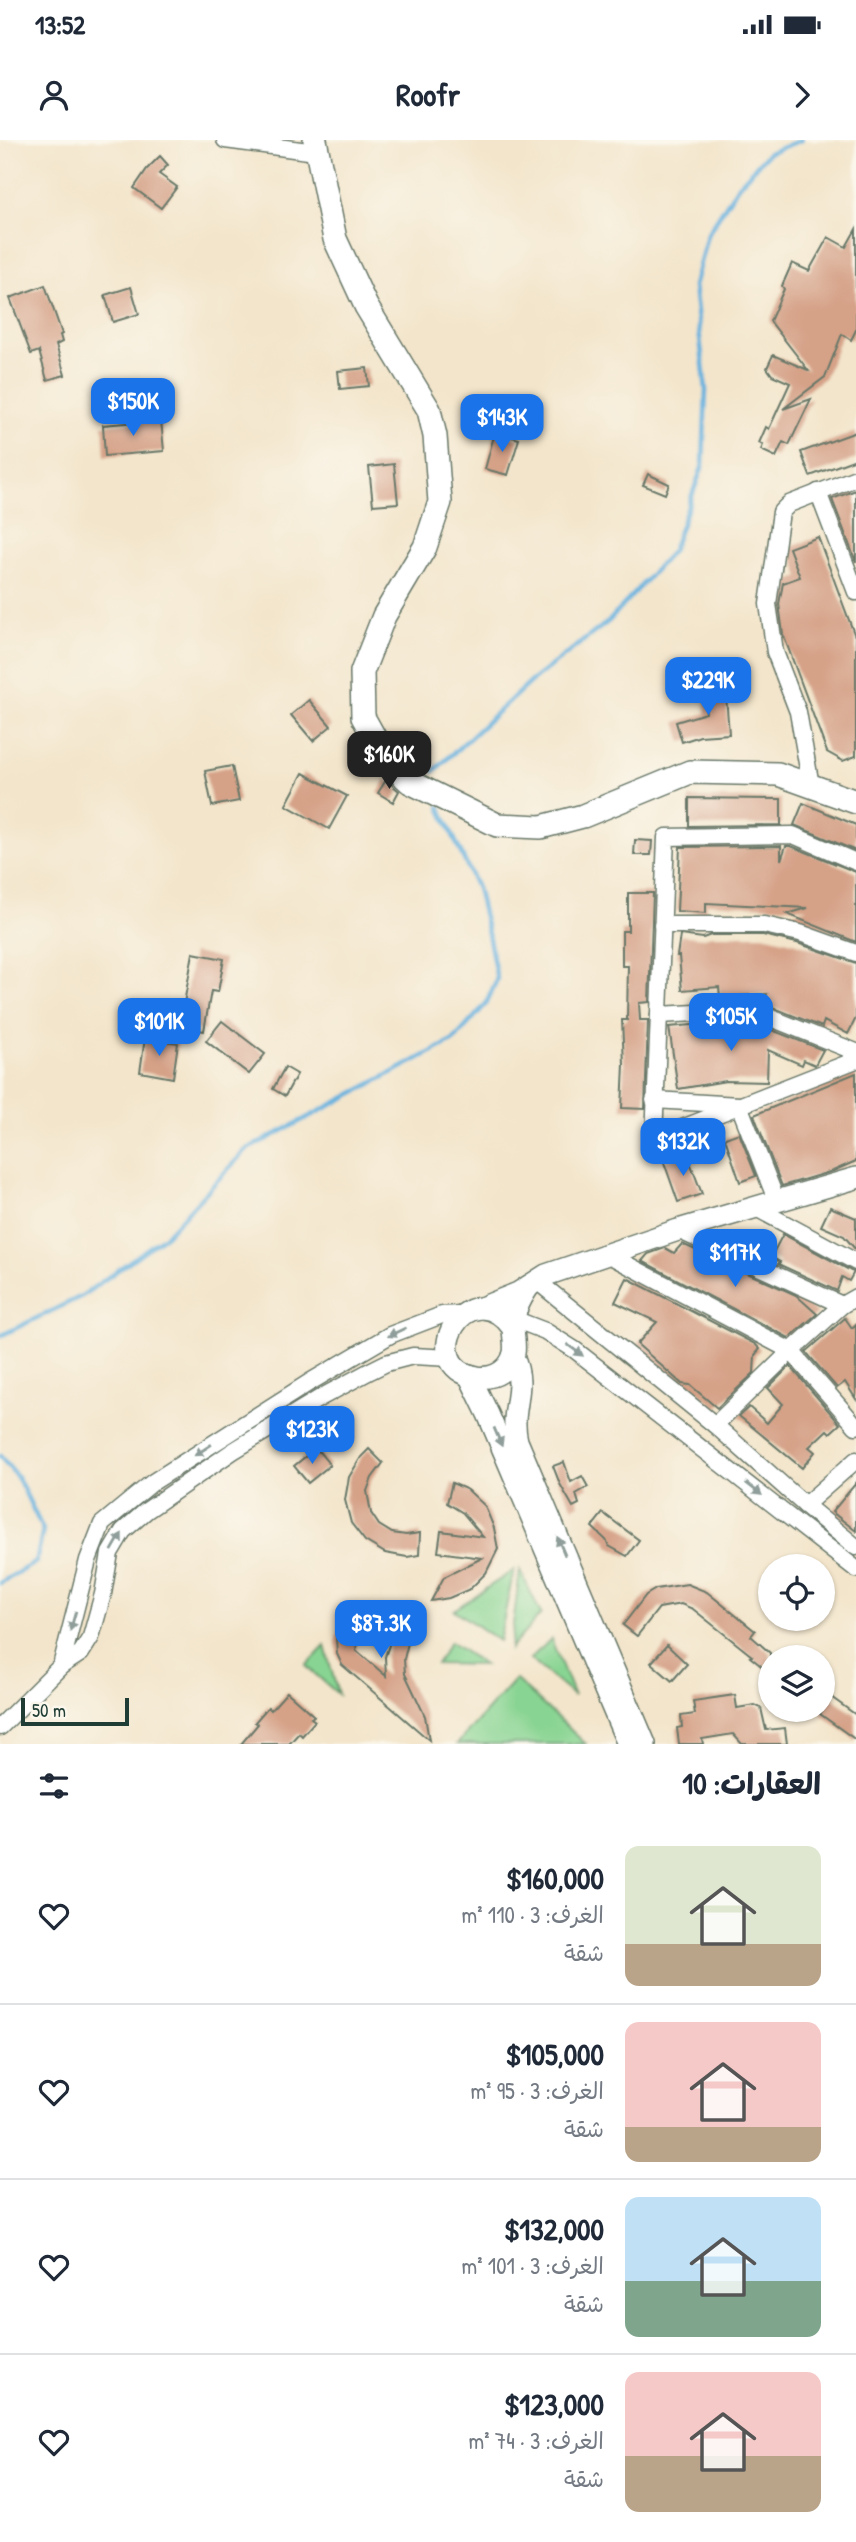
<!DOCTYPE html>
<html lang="ar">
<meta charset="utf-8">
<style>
:root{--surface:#fff;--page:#f2f2f3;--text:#1f2937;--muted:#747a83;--line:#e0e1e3;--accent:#1a73e8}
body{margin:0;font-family:"Patrick Hand","Playpen Sans Arabic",sans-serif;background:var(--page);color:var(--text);direction:rtl;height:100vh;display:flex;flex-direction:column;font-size:26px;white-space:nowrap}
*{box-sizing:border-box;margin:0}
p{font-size:23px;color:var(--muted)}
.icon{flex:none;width:38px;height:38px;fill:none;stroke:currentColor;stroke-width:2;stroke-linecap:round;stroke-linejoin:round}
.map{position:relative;height:1604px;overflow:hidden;direction:ltr}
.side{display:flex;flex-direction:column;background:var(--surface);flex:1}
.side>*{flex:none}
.fabs{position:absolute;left:758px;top:1414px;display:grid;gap:14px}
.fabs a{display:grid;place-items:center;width:77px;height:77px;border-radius:50%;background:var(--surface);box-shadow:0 2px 5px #0004;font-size:35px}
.scale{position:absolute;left:21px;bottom:18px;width:108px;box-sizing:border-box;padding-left:7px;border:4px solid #1f3d34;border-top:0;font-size:19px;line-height:24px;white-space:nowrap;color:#1f3d34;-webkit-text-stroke:5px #fbf7ec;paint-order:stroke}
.price{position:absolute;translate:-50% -60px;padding:0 16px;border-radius:14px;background:var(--accent);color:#fff;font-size:23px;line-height:46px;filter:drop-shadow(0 2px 4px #0008)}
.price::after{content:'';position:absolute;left:50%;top:42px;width:21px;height:16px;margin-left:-10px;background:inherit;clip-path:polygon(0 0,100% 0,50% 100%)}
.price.current{background:#222;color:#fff}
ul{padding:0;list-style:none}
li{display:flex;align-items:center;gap:21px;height:175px;padding:0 35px}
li+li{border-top:2px solid var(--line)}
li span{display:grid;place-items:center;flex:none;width:196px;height:140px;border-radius:14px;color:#555}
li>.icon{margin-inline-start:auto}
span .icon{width:84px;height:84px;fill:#fffc;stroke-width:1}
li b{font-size:30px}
h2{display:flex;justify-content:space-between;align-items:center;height:84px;padding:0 35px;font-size:30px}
.status{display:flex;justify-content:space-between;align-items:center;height:49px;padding:0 35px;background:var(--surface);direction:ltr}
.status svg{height:19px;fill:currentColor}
header{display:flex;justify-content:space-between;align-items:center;height:91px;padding:0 35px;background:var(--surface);font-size:32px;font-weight:800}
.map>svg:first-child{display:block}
.green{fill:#88d492;stroke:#548863;stroke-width:2}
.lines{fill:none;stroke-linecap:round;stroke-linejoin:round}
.stream{stroke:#65b1de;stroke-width:4.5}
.building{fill:#d5a187;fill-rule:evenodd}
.minor-casing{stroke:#697869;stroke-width:19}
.tertiary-casing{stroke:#697869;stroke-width:24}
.secondary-casing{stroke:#697869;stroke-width:26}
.minor{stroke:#fff;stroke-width:16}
.tertiary{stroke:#fff;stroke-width:21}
.secondary{stroke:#fff;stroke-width:23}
.oneway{fill:#8f9e9a}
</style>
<div class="status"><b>13:52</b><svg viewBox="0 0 49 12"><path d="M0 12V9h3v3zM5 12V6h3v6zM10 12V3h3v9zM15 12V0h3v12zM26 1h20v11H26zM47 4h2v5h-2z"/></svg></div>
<header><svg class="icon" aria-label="forward" viewBox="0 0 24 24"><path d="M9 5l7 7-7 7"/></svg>Roofr<svg class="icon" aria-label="person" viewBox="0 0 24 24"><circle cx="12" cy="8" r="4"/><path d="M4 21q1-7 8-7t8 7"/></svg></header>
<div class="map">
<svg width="856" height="1604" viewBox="0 0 856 1604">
<rect width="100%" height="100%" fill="#fbf7ec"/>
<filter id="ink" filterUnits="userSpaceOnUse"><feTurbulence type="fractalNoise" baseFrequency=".0143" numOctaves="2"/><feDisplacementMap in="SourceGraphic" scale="14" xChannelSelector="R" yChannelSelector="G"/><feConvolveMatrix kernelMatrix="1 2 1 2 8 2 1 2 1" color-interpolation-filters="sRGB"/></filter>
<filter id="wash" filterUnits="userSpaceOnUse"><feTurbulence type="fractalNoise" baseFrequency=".00686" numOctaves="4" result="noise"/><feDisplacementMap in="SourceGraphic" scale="28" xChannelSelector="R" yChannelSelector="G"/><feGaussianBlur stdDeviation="1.57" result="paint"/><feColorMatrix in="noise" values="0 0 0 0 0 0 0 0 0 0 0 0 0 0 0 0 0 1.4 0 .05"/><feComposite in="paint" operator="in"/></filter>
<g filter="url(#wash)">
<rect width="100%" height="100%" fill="#f3e5cb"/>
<g class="green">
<path d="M514,1430L499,1501L454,1470Z"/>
<path d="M520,1430L541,1474L510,1509Z"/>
<path d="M551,1499L574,1556L530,1519Z"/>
<path d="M450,1502L484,1525L436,1524Z"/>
<path d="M325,1506L338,1554L306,1526Z"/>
<path d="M515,1539L586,1604H457Z"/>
</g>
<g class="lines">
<g class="stream">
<path d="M434,631L530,542L609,481L672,411L703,325L706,250L694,146L707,95L738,46L768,13L801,0"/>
<path d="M0,1196L82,1156L166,1095L246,1010L454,900L486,864L497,839L488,794L477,748L440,667"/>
<path d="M0,1316L18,1338L43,1390L36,1422L0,1443"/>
</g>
</g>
<g id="blocks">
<g class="building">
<path d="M160,16L168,25L159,34L177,47L161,68L134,48L147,29Z"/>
<path d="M856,89V190L851,200L842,194L825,237L783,269L811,259L789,305L783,302L776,317L761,310L763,305L759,303L766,287L769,289L790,243L772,235L767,228L773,215L808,230L770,181L784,149L782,146L792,123L809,131L828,97L846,107Z"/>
<path d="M45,145L62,194L60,195L62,202L56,205L65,235L47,240L39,211L31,214L10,158Z"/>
<path d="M131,147L139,174L113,182L105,155Z"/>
<path d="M367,228L369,246L340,249L338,231Z"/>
<path d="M161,280L164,311L105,316L103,285Z"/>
<path d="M495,292L519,299L508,335L485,329Z"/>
<path d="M856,292V319L810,336L801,312Z"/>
<path d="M394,324L398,363L373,365L369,327Z"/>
<path d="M648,334L669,344L665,354L643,345Z"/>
<path d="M856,350V422L832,359Z"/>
<path d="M818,397L856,499V616L843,621L827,612L783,494L779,464L783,443L800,437L789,408Z"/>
<path d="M725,542L729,594L700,596L682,602L676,582L706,573L704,556H714L713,543Z"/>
<path d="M309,560L331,586L313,601L291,575Z"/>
<path d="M232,626L239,661L212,666L205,631Z"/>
<path d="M303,633L347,656L329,689L286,665Z"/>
<path d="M386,640L399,651L393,662L378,653Z"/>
<path d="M689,658L781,659V685L689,686Z"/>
<path d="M803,663L856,685V711L794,685Z"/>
<path d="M635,700L652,701L651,715H634Z"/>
<path d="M781,706V720L786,706H791L856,732V802L787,774L808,768L706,763V773L677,771L680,707Z"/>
<path d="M628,753H653L649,862L639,863L640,880H648L645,969L622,968L624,924L622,880H627L628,826H622V791H628Z"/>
<path d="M680,795L703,798L711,795H763L797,803L856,823V878L848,894L824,881L822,887L764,864L767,854L720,857L719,847L682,850L679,816H677Z"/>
<path d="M193,813L224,819L218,852L211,851L204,891L180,886Z"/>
<path d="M222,881L265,914L249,934L206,901Z"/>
<path d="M728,882L735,883V886L764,887L823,910L815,925L804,920L802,925L768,910L767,942L726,941L678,949L669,887Z"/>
<path d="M145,898L178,903L173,938L140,932Z"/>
<path d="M285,927L297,934L285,956L273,949Z"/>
<path d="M856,933V1021L833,1031L782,1046L754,975Z"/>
<path d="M739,993L756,1036L740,1042L725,998Z"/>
<path d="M687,1014L702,1054L678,1062L664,1022Z"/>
<path d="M830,1067L856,1078V1110L844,1096L821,1086Z"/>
<path d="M783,1094L851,1131L854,1132L849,1141L842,1137L837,1151L778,1124L780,1122L771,1117Z"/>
<path d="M682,1104L796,1155L817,1174L789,1198L642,1121L648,1114L665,1108L674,1113Z"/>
<path d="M627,1138L755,1204L760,1209L755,1215L754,1233L717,1268L690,1245L682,1244L637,1204L657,1182L615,1162Z"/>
<path d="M845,1178L852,1188L856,1184V1259L845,1242L837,1248L806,1212Z"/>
<path d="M790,1226L840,1284L830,1293L827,1290L809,1307L815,1312L802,1328L739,1276L749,1267L767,1283L783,1264L768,1248Z"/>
<path d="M316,1308L330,1325L308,1343L294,1326Z"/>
<path d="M369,1309L383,1323L372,1338L367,1351L371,1373L379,1385L392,1393L406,1395L420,1393L419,1415L407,1417L385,1413L365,1401L351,1383L345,1360L349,1337L361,1317Z"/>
<path d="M564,1322L571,1342L582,1336L588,1347L576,1354L579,1364L573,1367L560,1344L553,1326Z"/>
<path d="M452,1343L468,1350L485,1366L494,1388L498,1409L486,1433L470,1449L449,1458L431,1461L444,1437L482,1418L438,1412L441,1391L483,1397L463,1373L447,1363Z"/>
<path d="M856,1343V1391L832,1372Z"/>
<path d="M603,1373L639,1400L627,1416L609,1406L606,1400L592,1387Z"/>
<path d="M687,1444L707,1452L755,1491L751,1496L770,1513V1533L750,1517L752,1516L693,1469L681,1464L659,1468L637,1496L623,1485L646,1455L656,1449Z"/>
<path d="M367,1467L388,1469L403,1481L409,1499L404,1519L405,1534L425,1576L429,1600L342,1525L337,1514L336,1499L339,1489L345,1479ZM373,1486L383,1487L389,1494V1505L385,1517L386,1536L356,1510L359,1493Z"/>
<path d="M667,1505L687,1524L672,1541L651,1523Z"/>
<path d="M287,1552L314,1576L311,1578L315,1581L302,1596L299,1593L289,1604H241L258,1584L255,1582L268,1567L271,1570Z"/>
<path d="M735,1555L737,1568L755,1565L761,1568L766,1590L785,1588L787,1604H742L733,1594L702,1599L703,1604H679L677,1588L682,1587L681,1576L695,1574L693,1561Z"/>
<path d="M831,1557L856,1575V1600L820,1574Z"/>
</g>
</g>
</g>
<g filter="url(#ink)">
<use href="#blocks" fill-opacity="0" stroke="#697869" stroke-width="2"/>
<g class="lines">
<g class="minor-casing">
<g id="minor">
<path d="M225,0L316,12"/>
<path d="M818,352L856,452"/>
<path d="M811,646L798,572L775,512L768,464L781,372L789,364L856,338"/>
<path d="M856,722L793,695L666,697L654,999L856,920"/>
<path d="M662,785H764L800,793L856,813"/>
<path d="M659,875L751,870L856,912"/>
<path d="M654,960L739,965L777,1062"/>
<path d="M758,1069L856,1122"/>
<path d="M678,1090L842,1165"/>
<path d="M607,1114L791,1211L856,1286"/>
<path d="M537,1141L715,1285L805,1365L856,1407"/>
<path d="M514,1179L545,1191L575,1210L856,1429"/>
<path d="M715,1285L791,1211L842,1165L856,1157"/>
<path d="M805,1365L856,1320"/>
<path d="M61,1526L88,1420L102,1384L153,1342L310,1242L390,1195L442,1175L462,1174"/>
<path d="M0,1587L61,1526L81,1513L91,1497L103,1454L110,1413L123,1391L146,1371L233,1311L320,1258L370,1231L386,1223L413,1216L451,1218"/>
</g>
</g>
<g class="tertiary-casing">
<g id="tertiary">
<path d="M481,1168L518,1153L546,1135L678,1090L856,1038"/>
<path d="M513,1188C467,1126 413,1228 477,1237C488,1239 499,1235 507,1227C519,1213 513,1202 513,1186C513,1172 521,1158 529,1146"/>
<path d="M513,1217C528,1249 509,1268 517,1301L645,1604"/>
<path d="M469,1235L488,1274L628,1604"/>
</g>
</g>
<g class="secondary-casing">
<path id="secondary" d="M315,0L335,99L366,166L429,270L435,296L440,362L425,407L384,476L362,532L363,577L388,622L410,642L497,685L541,687L583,676L690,632L778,634L856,662"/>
</g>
<use href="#minor" class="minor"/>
<use href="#tertiary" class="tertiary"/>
<use href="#secondary" class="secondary"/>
</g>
<defs><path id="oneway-solid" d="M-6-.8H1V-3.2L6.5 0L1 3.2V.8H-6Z" transform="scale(1.75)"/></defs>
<g class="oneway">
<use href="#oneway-solid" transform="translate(397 1192) rotate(154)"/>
<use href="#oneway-solid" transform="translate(575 1210) rotate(36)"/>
<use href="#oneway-solid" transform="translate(498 1297) rotate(67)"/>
<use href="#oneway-solid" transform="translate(203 1310) rotate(147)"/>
<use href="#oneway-solid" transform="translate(754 1349) rotate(38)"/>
<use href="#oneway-solid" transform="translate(117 1402) rotate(-60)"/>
<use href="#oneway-solid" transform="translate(561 1406) rotate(-113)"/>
<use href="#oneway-solid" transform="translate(73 1481) rotate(106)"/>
</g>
</g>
</svg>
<div class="fabs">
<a><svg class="icon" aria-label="locate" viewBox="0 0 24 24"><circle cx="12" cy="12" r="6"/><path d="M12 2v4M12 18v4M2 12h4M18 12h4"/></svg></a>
<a><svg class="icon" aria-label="layers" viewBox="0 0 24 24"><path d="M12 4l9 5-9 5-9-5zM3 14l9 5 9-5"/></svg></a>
</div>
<div class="scale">50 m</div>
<b class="price" style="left:133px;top:298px">$150K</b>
<b class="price" style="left:502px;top:314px">$143K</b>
<b class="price" style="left:708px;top:577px">$229K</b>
<b class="price current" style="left:389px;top:651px">$160K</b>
<b class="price" style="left:731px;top:913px">$105K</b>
<b class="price" style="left:159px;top:918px">$101K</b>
<b class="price" style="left:683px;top:1038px">$132K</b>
<b class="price" style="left:735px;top:1149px">$117K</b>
<b class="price" style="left:312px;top:1326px">$123K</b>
<b class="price" style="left:381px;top:1520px">$87.3K</b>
</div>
<section class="side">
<h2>العقارات: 10<svg class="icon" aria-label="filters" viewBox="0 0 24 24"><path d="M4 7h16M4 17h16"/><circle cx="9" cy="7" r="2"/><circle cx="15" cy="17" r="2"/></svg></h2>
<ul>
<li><span style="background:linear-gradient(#dfe7d0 70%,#b9a48a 0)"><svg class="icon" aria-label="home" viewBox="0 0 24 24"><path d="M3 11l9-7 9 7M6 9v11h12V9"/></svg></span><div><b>$160,000</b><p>الغرف: 3 · 110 m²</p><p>شقة</p></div><svg class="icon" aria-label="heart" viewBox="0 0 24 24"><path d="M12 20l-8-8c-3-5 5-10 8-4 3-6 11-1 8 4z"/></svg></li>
<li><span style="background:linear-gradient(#f6c9c9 75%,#b9a48a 0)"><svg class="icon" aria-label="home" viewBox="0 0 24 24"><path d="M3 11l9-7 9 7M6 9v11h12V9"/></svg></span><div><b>$105,000</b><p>الغرف: 3 · 95 m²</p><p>شقة</p></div><svg class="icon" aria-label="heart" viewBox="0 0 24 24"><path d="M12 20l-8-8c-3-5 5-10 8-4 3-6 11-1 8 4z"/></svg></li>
<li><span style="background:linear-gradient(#bfe0f5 60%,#7fa58c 0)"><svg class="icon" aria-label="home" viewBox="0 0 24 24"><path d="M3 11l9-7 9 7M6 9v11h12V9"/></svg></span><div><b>$132,000</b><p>الغرف: 3 · 101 m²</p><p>شقة</p></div><svg class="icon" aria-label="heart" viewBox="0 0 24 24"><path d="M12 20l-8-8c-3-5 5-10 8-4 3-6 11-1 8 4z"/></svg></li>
<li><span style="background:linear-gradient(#f6c9c9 60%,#b9a48a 0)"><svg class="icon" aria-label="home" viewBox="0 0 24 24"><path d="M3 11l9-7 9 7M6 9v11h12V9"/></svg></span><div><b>$123,000</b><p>الغرف: 3 · 74 m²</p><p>شقة</p></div><svg class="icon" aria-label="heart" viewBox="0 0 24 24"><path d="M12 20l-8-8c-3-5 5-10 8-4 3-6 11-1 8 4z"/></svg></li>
</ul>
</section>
